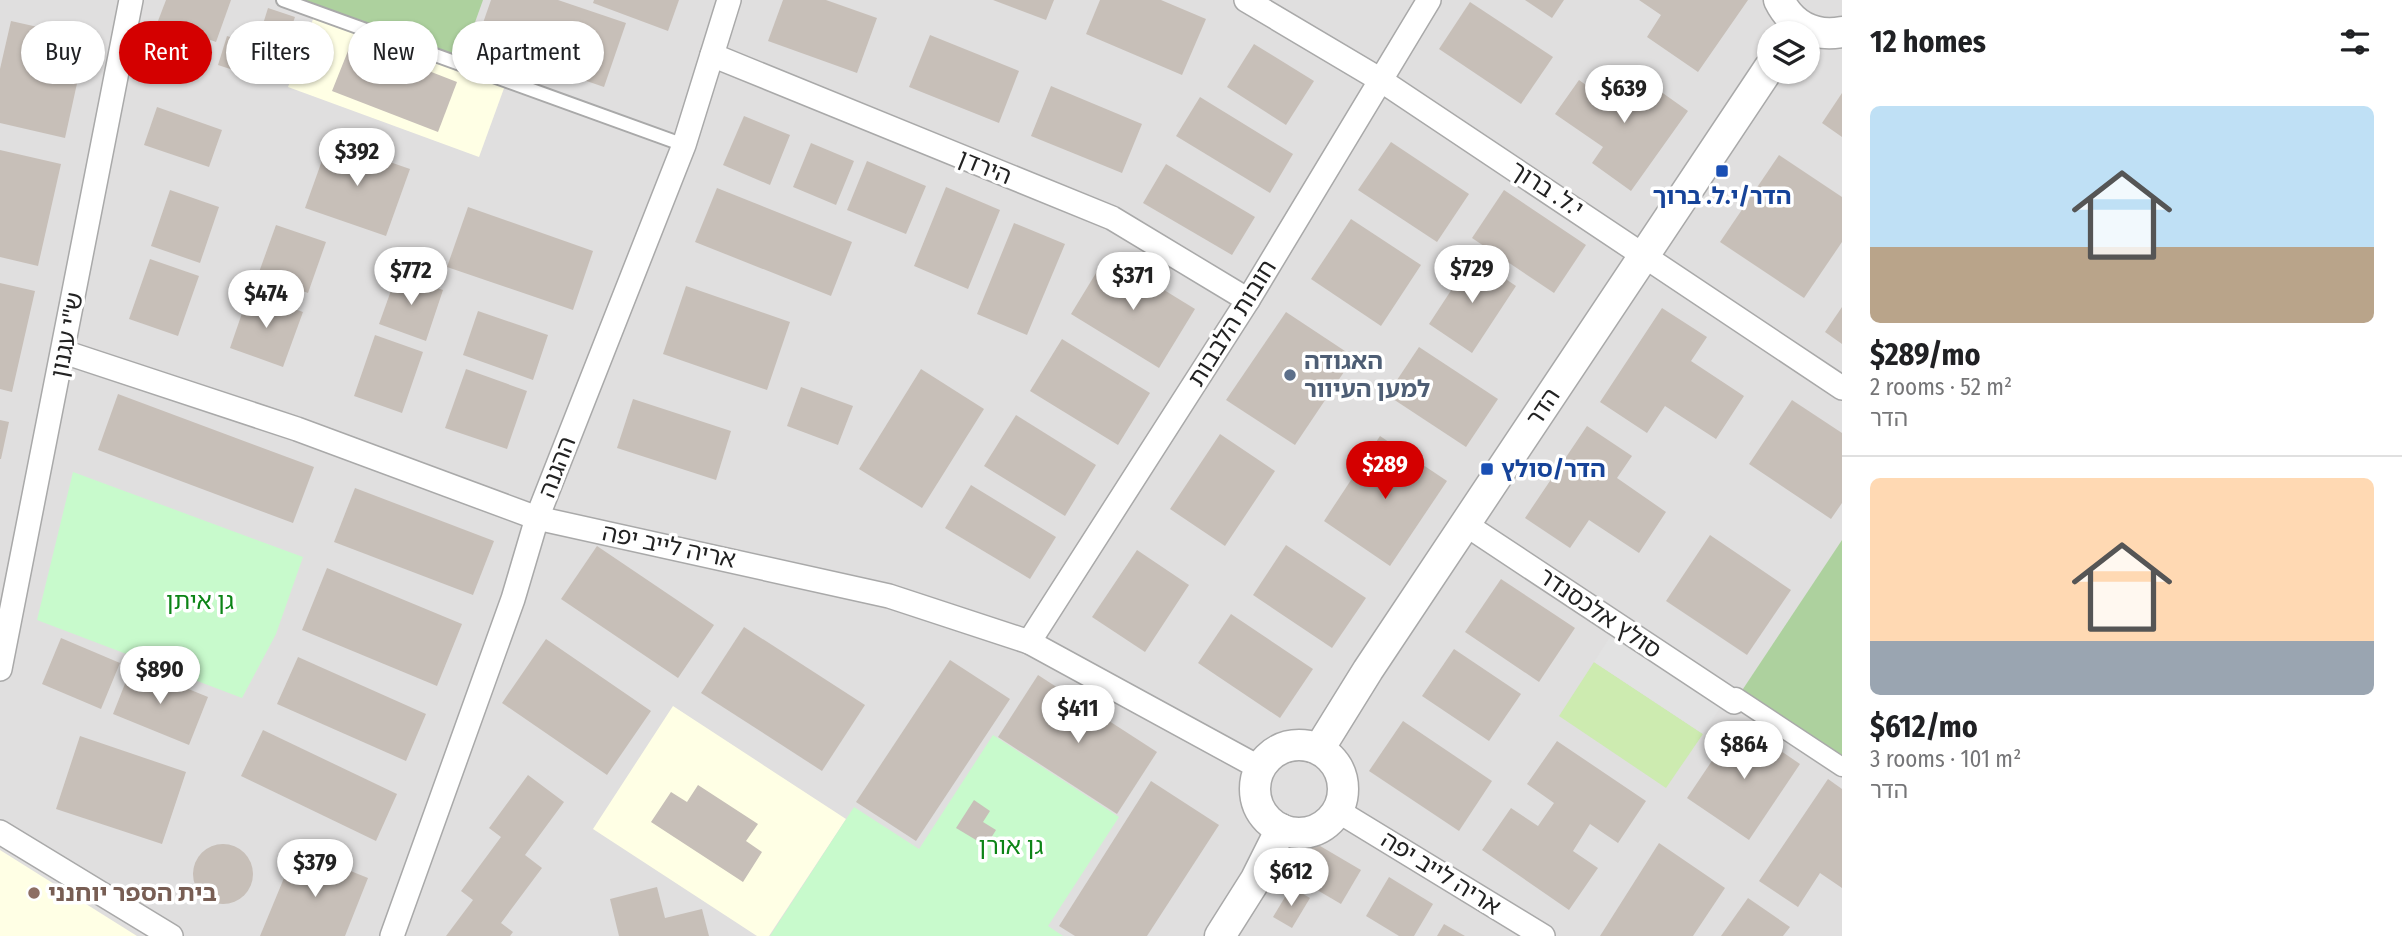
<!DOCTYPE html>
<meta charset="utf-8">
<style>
:root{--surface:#fff;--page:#f6f6f6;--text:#202124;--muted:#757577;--line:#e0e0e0;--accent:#d40000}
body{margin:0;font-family:"Fira Sans Condensed","Noto Sans Hebrew",sans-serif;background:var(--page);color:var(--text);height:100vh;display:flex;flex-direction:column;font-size:26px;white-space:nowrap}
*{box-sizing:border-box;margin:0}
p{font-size:23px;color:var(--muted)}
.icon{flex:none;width:38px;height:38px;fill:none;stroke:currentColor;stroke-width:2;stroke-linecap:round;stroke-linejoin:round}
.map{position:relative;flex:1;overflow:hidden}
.sheet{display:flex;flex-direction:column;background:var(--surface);width:560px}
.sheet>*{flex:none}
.top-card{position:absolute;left:21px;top:21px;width:665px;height:63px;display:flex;gap:14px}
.buttons{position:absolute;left:1757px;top:21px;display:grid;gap:14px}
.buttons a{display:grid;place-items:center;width:63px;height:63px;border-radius:50%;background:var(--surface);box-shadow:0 2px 5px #0004;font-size:35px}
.price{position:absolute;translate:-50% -60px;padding:0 16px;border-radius:24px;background:#fff;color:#222;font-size:23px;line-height:46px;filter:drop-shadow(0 2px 4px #0008)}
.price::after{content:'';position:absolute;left:50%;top:42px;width:21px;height:16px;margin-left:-10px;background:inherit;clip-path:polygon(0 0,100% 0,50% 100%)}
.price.on{background:var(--accent);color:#fff}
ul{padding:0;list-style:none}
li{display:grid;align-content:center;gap:14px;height:371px;padding:0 28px}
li+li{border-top:2px solid var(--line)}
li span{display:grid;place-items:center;height:217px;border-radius:10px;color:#555}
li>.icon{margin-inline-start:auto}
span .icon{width:126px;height:126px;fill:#fffc;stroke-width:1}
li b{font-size:30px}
h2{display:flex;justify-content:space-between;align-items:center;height:84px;padding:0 28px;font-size:30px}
.tag{padding:0 24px;border-radius:32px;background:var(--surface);box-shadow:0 2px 5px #0004;font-size:24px;line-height:63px}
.tag.on{background:var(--accent);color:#fff}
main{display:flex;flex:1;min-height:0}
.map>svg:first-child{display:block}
.residential{fill:#e0dfdf;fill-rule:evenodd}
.education{fill:#ffffe5}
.grass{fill:#cdebb0}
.forest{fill:#add19e}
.park{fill:#c8facc}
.parking{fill:#e2e2e2}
.building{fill:#c7bfb8}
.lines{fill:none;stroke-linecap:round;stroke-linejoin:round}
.service-casing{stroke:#a9a9a9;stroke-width:16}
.pedestrian-casing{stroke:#a9a9a9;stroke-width:21}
.minor-casing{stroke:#a9a9a9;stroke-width:26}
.tertiary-casing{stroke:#a9a9a9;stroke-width:33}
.service{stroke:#fff;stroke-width:12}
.pedestrian{stroke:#fff;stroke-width:18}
.minor{stroke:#fff;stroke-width:23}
.tertiary{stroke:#fff;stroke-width:30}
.transit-dot{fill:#1a4fb4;stroke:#fff;stroke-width:2.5}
.service-dot{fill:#5c6f8a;stroke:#fff;stroke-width:2.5}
.education-dot{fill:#8d6e63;stroke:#fff;stroke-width:2.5}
.labels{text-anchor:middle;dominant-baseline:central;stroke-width:7;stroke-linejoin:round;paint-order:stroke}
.street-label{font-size:24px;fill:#222;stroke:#fff}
.transit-label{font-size:24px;font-weight:bold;fill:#164399;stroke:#fff}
.service-label{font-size:24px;font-weight:bold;fill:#4e5e75;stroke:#fff;text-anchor:start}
.park-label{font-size:24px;fill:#0c8416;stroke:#fff}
.education-label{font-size:24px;font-weight:bold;fill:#785e54;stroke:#fff;text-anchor:start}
</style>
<main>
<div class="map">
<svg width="1842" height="936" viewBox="0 0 1842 936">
<rect width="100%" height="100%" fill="#f2efe9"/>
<path class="residential" d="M0,0H1842V936H0ZM1769,33H1808V72H1769Z"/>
<g class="education">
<path d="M316,11L507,80L479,157L288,87Z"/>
<path d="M673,706L846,819L769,936H757L593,829Z"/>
<path d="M0,850L137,936H0Z"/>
</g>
<path class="grass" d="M1594,662L1703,734L1666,788L1559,716Z"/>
<g class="forest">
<path d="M288,0H483L460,64Z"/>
<path d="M1842,540V767L1737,698Z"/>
</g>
<g class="park">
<path d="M73,472L303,557L276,634L242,698L37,620Z"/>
<path d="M993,735L1119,817L1048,926L1063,936H770L854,807L919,849Z"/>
</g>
<path class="parking" d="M1617,626L1726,699L1703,734L1594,662Z"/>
<g class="building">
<path d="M166,0H231L216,42L158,21Z"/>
<path d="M491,0H558L626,23L604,87L476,43Z"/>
<path d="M594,0H679L668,31L593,3Z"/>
<path d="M783,0H826L877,18L857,73L768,41Z"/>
<path d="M993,0H1054L1046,20Z"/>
<path d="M1100,0H1161L1206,19L1182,75L1086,34Z"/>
<path d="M1525,0H1564L1552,18Z"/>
<path d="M1639,0H1748L1698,72L1647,37L1661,15Z"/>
<path d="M1470,2L1553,57L1521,104L1439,49Z"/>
<path d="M268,8L295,17L285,46L259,37Z"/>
<path d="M11,21L87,38L65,138L0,123V69Z"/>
<path d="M930,35L1019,71L999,123L909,87Z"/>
<path d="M227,36L283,54L273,83L218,65Z"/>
<path d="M352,41L457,82L438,132L332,91Z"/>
<path d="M1254,44L1314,81L1286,125L1227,87Z"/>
<path d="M1629,69L1688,111L1631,191L1592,163L1603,147L1555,114L1579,80L1607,100Z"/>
<path d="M1051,86L1142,124L1122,173L1031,136Z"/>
<path d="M1842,93V137L1822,123Z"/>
<path d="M1200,97L1293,154L1270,193L1176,136Z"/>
<path d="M157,107L222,130L209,167L144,145Z"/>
<path d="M744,116L790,135L770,185L723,165Z"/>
<path d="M329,141L410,169L386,236L305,208Z"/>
<path d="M1391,142L1469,194L1437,242L1358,190Z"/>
<path d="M811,143L854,161L836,205L793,187Z"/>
<path d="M0,150L61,164L38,266L0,257Z"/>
<path d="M1779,155L1842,197V242L1804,298L1720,242Z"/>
<path d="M867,161L926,186L906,234L847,210Z"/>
<path d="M1166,164L1255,217L1232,255L1143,203Z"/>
<path d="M946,187L1000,210L968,289L914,266Z"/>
<path d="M717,188L852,242L831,296L695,242Z"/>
<path d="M170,190L219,207L200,263L151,246Z"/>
<path d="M1504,190L1586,245L1554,293L1472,238Z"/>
<path d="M468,207L593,251L573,310L447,267Z"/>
<path d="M1351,219L1421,265L1381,326L1311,279Z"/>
<path d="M1014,223L1065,244L1027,335L977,314Z"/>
<path d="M276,225L326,242L308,293L258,275Z"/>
<path d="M1107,255L1195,309L1159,368L1071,314Z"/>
<path d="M1473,257L1516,286L1472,353L1429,324Z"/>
<path d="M150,259L199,276L178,336L129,319Z"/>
<path d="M397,274L443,290L426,341L379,324Z"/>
<path d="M0,283L35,291L12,392L0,389Z"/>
<path d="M686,286L790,322L767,390L663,354Z"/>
<path d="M249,293L303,312L283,367L230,348Z"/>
<path d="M1842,307V344L1825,332Z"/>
<path d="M1662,308L1707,337L1691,361L1744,396L1716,439L1665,406L1647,433L1600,402Z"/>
<path d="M478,311L548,335L533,380L463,355Z"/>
<path d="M1286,312L1354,357L1295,445L1226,400Z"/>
<path d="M375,335L423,352L402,413L354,396Z"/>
<path d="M1062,339L1150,393L1118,445L1030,391Z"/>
<path d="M1419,347L1498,399L1466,447L1387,395Z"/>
<path d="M466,369L527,391L507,449L445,428Z"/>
<path d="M921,369L984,409L922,508L859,469Z"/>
<path d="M801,387L853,406L838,445L787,426Z"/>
<path d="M118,394L314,467L293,523L98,450Z"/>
<path d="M633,399L731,431L716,480L617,448Z"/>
<path d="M1792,400L1842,433V503L1831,519L1749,464Z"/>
<path d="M1016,415L1096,465L1065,516L984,466Z"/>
<path d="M0,420L9,422L1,459H0Z"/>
<path d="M1587,426L1632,456L1617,478L1666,512L1639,553L1589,520L1570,548L1525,518Z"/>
<path d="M1220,434L1275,471L1225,546L1170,509Z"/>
<path d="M1380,436L1447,481L1390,566L1324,521Z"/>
<path d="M971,485L1056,537L1030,579L945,528Z"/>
<path d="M355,488L494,541L473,595L334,542Z"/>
<path d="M1710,535L1791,590L1747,655L1666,601Z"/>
<path d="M1286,545L1366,598L1332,648L1253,595Z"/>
<path d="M597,546L714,625L678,678L561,599Z"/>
<path d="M1137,550L1189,585L1145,652L1092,617Z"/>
<path d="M327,568L462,624L437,686L302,630Z"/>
<path d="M1501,579L1575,628L1539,682L1465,632Z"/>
<path d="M1231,614L1313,669L1280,718L1198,663Z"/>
<path d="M744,627L865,705L822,771L701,693Z"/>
<path d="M61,638L120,663L101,709L42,684Z"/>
<path d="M546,639L651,711L607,775L502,703Z"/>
<path d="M1454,649L1521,694L1489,741L1422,696Z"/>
<path d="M298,657L426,714L406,761L277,704Z"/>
<path d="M950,660L1010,699L916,841L856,802Z"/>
<path d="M132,666L208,697L189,745L113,714Z"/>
<path d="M1038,675L1157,752L1117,814L998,737Z"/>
<path d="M1403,721L1492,781L1459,831L1369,771Z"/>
<path d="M1738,722L1800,764L1749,840L1687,798Z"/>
<path d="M263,730L397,794L376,841L241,776Z"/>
<path d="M80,736L186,772L162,844L56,809Z"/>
<path d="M1557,741L1646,801L1618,843L1590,824L1573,851L1598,868L1569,910L1482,850L1511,808L1538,826L1554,803L1527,784Z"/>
<path d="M528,775L564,802L525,855L542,868L501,923L513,932L510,936H446L473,900L461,891L501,837L489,828Z"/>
<path d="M1828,779L1842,789V888L1820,873L1798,907L1759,881Z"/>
<path d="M1151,781L1219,825L1147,936H1075L1059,926Z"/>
<path d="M698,785L758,824L746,841L762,852L743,882L651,822L671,792L687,802Z"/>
<path d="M974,800L990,811L983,822L996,830L986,846L956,828Z"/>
<path d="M1315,843L1361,870L1341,904L1295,877Z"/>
<path d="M1659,843L1725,888L1693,936H1600Z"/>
<circle cx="223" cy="874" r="30"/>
<path d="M296,849L368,878L345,936H260Z"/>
<path d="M1389,877L1433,904L1414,936H1399L1366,916Z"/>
<path d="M657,887L665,918L702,909L709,936H619L610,899Z"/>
<path d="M1291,887L1310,898L1292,928L1273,917Z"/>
<path d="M1748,898L1790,927L1783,936H1721Z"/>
<path d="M1444,924L1465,936H1437Z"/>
</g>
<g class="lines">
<g class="service-casing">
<path id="service" d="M283,0L684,145"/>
</g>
<g class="pedestrian-casing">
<path id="pedestrian" d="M1734,702L1736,697L1842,767"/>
</g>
<g class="minor-casing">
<g id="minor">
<path d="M1246,0L1379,79L1842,388"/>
<path d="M712,55L1112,218L1248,300"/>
<path d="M64,352L297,429L537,518L889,596L1029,642L1260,768"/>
<path d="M1465,524L1734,702"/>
<path d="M1029,642L1248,300L1429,0"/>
<path d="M0,669L131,0"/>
<path d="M1338,811L1543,936"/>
<path d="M0,832L171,936"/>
<path d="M392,936L513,599L537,518L684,145L729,0"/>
</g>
</g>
<g class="tertiary-casing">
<g id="tertiary">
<path d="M1779,0C1792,26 1814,37 1842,32"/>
<circle cx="1299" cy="789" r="44"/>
<path d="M1319,749L1368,670L1769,68"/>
<path d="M1220,936L1256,879L1281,829"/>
</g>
</g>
<use href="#service" class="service"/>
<use href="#pedestrian" class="pedestrian"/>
<use href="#minor" class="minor"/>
<use href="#tertiary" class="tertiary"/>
</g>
<g class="transit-dot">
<rect x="1715" y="164" width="14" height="14" rx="3.5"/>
<rect x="1480" y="462" width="14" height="14" rx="3.5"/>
</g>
<circle class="service-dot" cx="1290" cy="375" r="7"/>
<circle class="education-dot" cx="34" cy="893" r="7"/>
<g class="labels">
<g class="street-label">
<text transform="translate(985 167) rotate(22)">הירדן</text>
<text transform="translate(1547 189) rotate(33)">י.ל. ברוך</text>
<text transform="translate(1232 323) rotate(-58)">חובות הלבבות</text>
<text transform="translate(67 335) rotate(-79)">ש"י עגנון</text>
<text transform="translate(1543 407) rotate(-56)">הדר</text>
<text transform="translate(557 467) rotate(-69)">ההגנה</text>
<text transform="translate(669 546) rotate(12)">אריה לייב יפה</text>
<text transform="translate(1600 613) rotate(34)">סולץ אלכסנדר</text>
<text transform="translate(1441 873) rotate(32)">אריה לייב יפה</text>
</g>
<g class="transit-label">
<text x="1722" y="196">הדר/י.ל. ברוך</text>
<text x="1501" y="469" text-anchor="start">הדר/סולץ</text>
</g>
<g class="service-label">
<text x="1304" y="361">האגודה<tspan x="1304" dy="28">למען העיוור</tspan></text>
</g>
<g class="park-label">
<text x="200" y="601">גן איתן</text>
<text x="1011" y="846">גן אורן</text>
</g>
<g class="education-label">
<text x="48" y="893">בית הספר יוחנני</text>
</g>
</g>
</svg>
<div class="buttons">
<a><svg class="icon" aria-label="layers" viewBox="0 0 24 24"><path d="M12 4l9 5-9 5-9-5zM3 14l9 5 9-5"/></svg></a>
</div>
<b class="price" style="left:1624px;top:125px">$639</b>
<b class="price" style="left:357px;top:188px">$392</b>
<b class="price" style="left:1472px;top:305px">$729</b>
<b class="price" style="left:411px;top:307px">$772</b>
<b class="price" style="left:1133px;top:312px">$371</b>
<b class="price" style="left:266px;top:330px">$474</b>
<b class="price on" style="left:1385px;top:501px">$289</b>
<b class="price" style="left:160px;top:706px">$890</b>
<b class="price" style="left:1078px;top:745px">$411</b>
<b class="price" style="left:1744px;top:781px">$864</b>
<b class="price" style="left:315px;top:899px">$379</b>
<b class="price" style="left:1291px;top:908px">$612</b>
<div class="top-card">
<a class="tag">Buy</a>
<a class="tag on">Rent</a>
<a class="tag">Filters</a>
<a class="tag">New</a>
<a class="tag">Apartment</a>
</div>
</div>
<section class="sheet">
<h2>12 homes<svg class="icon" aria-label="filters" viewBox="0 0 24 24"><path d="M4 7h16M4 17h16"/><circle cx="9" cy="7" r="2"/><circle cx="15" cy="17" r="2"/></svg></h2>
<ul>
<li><span style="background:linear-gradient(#bfe0f5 65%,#b9a48a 0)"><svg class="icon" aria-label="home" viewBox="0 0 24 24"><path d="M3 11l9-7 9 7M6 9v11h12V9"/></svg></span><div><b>$289/mo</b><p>2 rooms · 52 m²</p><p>הדר</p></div></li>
<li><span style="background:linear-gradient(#ffd9b3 75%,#9aa5b1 0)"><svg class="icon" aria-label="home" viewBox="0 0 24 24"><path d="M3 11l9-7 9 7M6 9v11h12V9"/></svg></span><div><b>$612/mo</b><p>3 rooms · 101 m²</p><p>הדר</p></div></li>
</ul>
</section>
</main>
